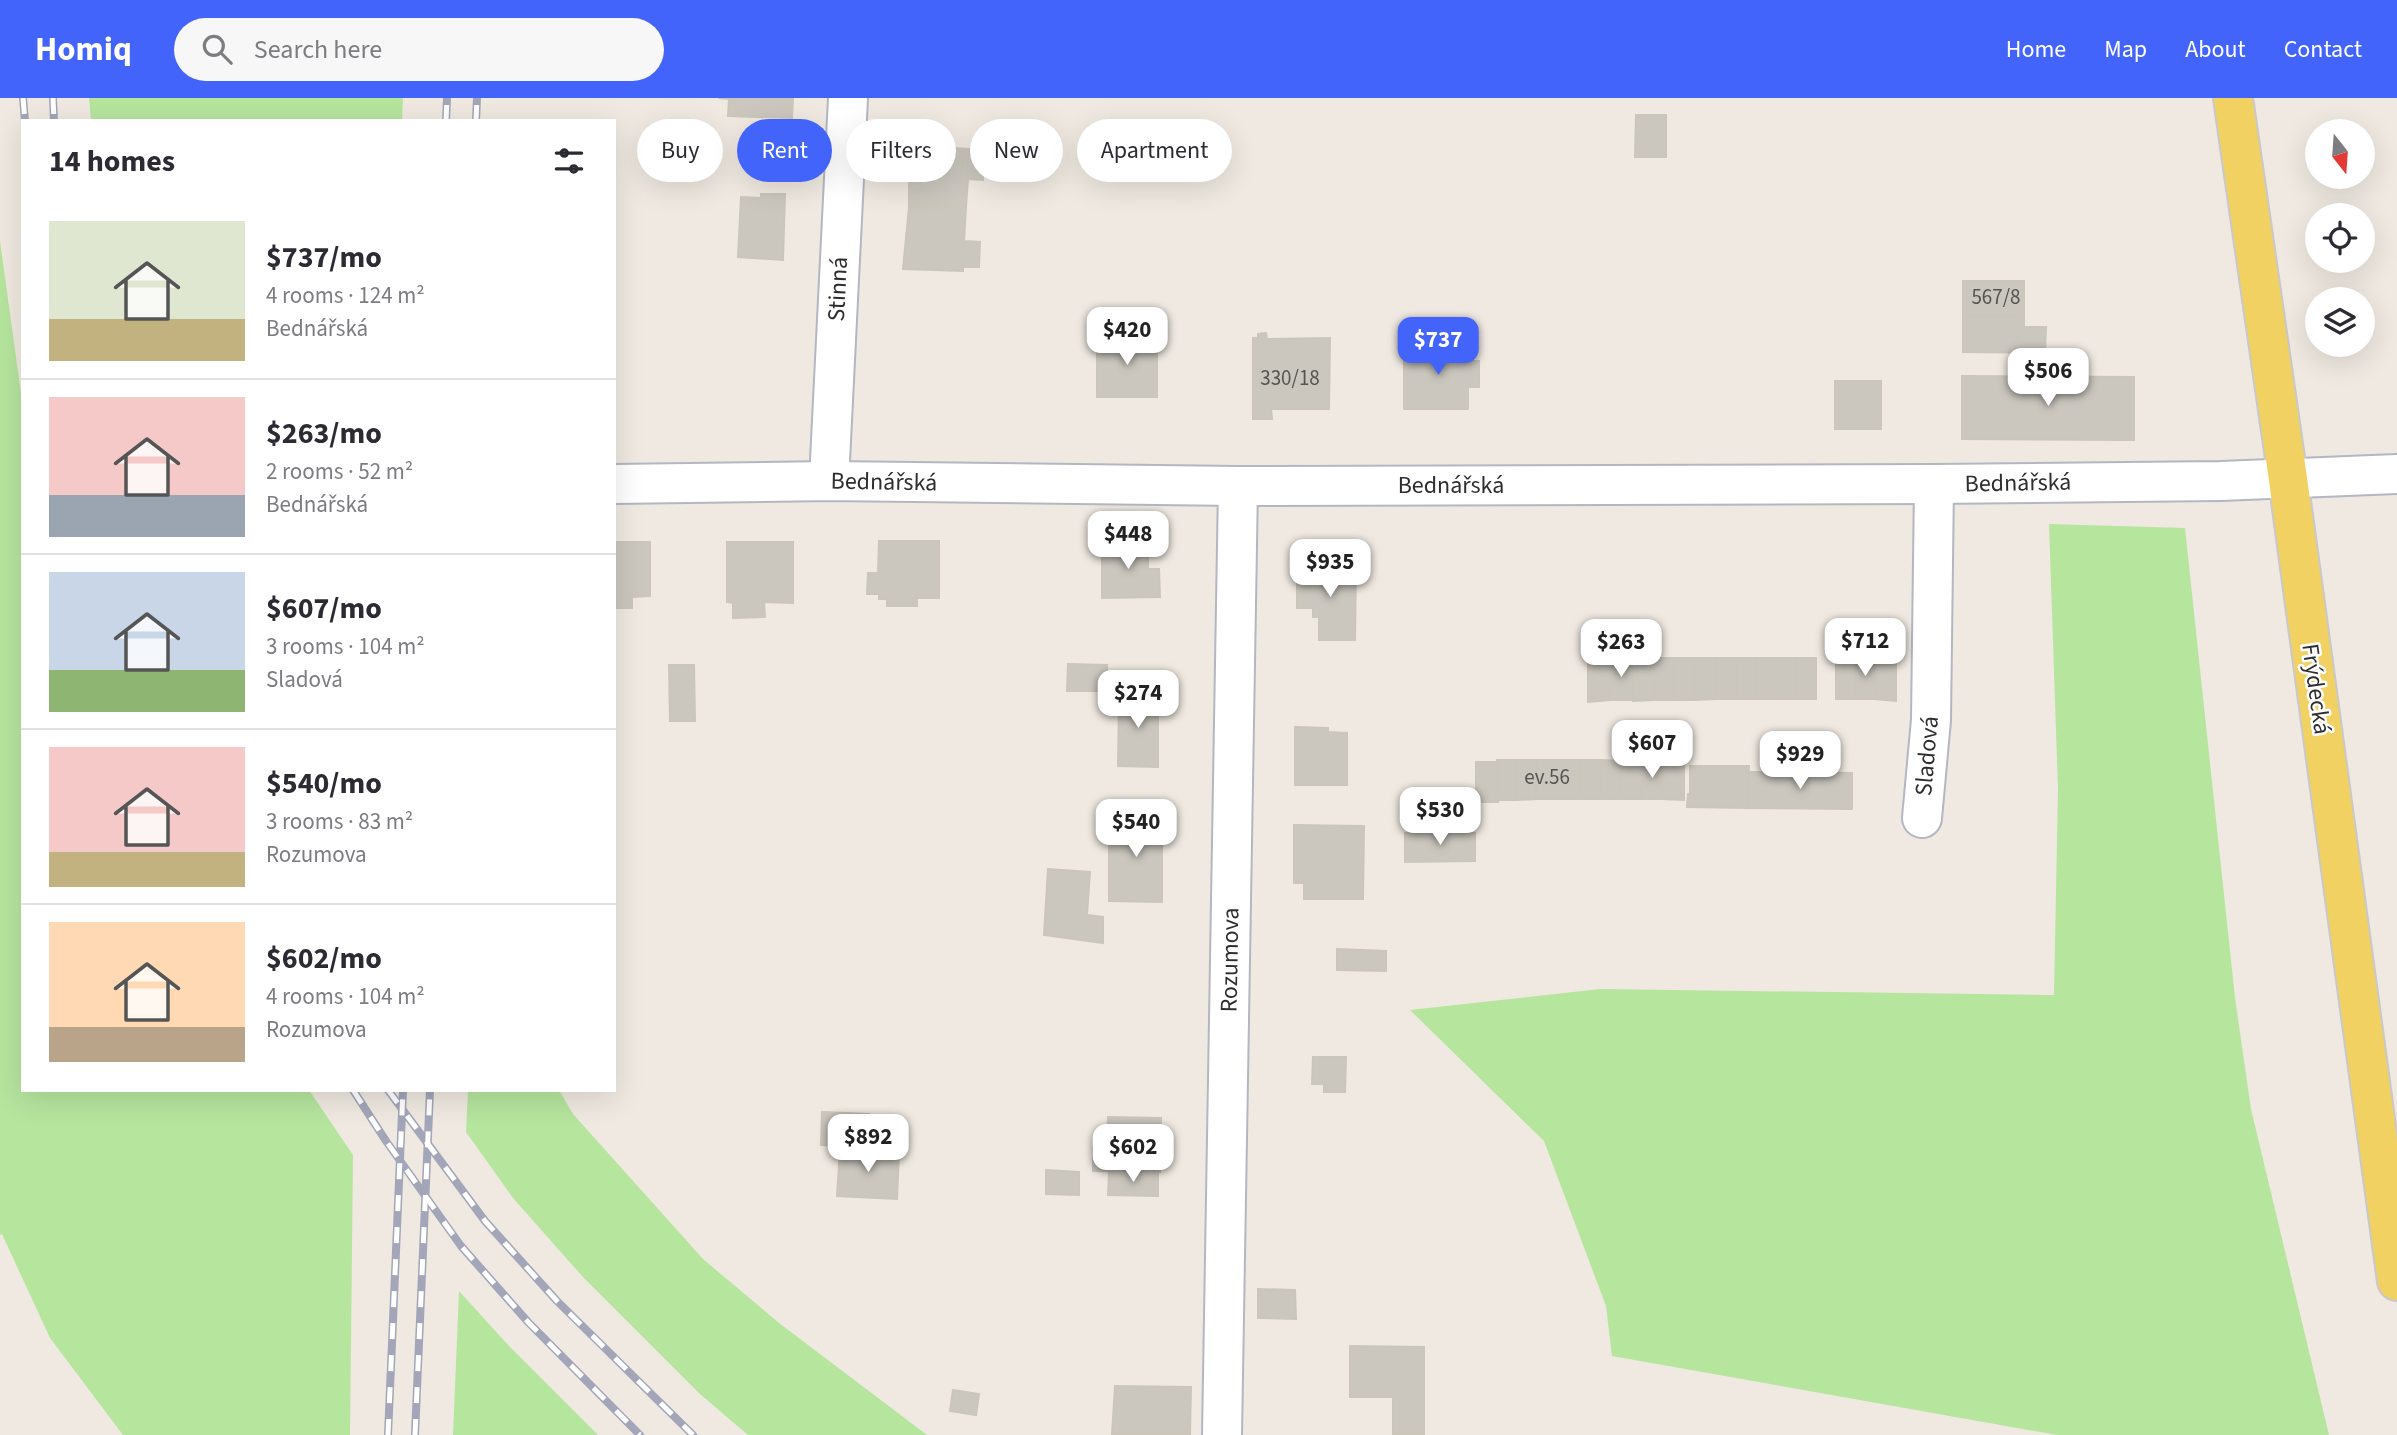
<!DOCTYPE html>
<meta charset="utf-8">
<style>
:root{--surface:#fff;--page:#f7f7f7;--text:#2b2b33;--muted:#7c7c81;--line:#e1e1e2;--accent:#4264fb}
body{margin:0;font-family:"Source Sans 3",sans-serif;background:var(--page);color:var(--text);height:100vh;display:flex;flex-direction:column;font-size:26px;white-space:nowrap}
*{box-sizing:border-box;margin:0}
p{font-size:23px;color:var(--muted)}
.icon{flex:none;width:38px;height:38px;fill:none;stroke:currentColor;stroke-width:2;stroke-linecap:round;stroke-linejoin:round}
.map{position:relative;flex:1;overflow:hidden}
.panel{position:absolute;left:21px;top:21px;width:595px;height:973px;display:flex;flex-direction:column;background:var(--surface);border-radius:0px;box-shadow:0 7px 28px #0002}
.panel>*{flex:none}
.hud{position:absolute;left:637px;top:21px;width:665px;height:63px;display:flex;gap:14px}
.needle{width:46px;rotate:163deg}
.tools{position:absolute;left:2305px;top:21px;display:grid;gap:14px}
.tools a{display:grid;place-items:center;width:70px;height:70px;border-radius:50%;background:var(--surface);box-shadow:0 7px 28px #0002;font-size:35px}
.price{position:absolute;translate:-50% -60px;padding:0 16px;border-radius:14px;background:#fff;color:#222;font-size:23px;line-height:46px;filter:drop-shadow(0 2px 4px #0008)}
.price::after{content:'';position:absolute;left:50%;top:42px;width:21px;height:16px;margin-left:-10px;background:inherit;clip-path:polygon(0 0,100% 0,50% 100%)}
.price.on{background:var(--accent);color:#fff}
ul{padding:0;list-style:none}
li{display:flex;align-items:center;gap:21px;height:175px;padding:0 28px}
li+li{border-top:2px solid var(--line)}
li span{display:grid;place-items:center;flex:none;width:196px;height:140px;border-radius:0px;color:#555}
li>.icon{margin-inline-start:auto}
span .icon{width:84px;height:84px;fill:#fffc;stroke-width:1}
li b{font-size:30px}
h2{display:flex;justify-content:space-between;align-items:center;height:84px;padding:0 28px;font-size:30px}
.chip{padding:0 24px;border-radius:32px;background:var(--surface);box-shadow:0 7px 28px #0002;font-size:24px;line-height:63px}
.chip.on{background:var(--accent);color:#fff}
header{display:flex;align-items:center;gap:42px;box-sizing:border-box;height:98px;padding:0 35px;background:var(--accent);color:#fff}
header strong{font-size:33px}
nav{display:flex;gap:38px;margin-inline-start:auto;font-size:24px}
.search{width:490px;height:63px;background:var(--page);display:flex;align-items:center;gap:18px;box-sizing:border-box;padding:0 24px;border-radius:38px;color:var(--muted);font-size:26px}
.map>svg:first-child{display:block}
.green{fill:#b6e59e}
.building{fill:#cbc7bf;stroke:#cbc5ba;stroke-width:2}
.lines{fill:none;stroke-linecap:round;stroke-linejoin:round}
.minor-casing{stroke:#b4b7c1;stroke-width:42}
.major-casing{stroke:#c9c9c9;stroke-width:42}
.minor{stroke:#fff;stroke-width:38}
.major{stroke:#f2d163;stroke-width:38}
.rail-casing{stroke:#a3a6b8;stroke-width:8}
.rail{stroke:#fff;stroke-width:5;stroke-dasharray:16;stroke-linecap:butt}
.labels{text-anchor:middle;dominant-baseline:central;stroke-width:5;stroke-linejoin:round;paint-order:stroke}
.number-label{font-size:21px;fill:#555452}
.street-label{font-size:24px;fill:#2e2e2e;stroke:#fff}
</style>
<header>
<strong>Homiq</strong>
<div class="search"><svg class="icon" aria-label="search" viewBox="0 0 24 24"><circle cx="10" cy="10" r="6"/><path d="M15 15l6 6"/></svg>Search here</div>
<nav><a>Home</a><a>Map</a><a>About</a><a>Contact</a></nav>
</header>
<div class="map">
<svg width="2397" height="1337" viewBox="0 0 2397 1337">
<rect width="100%" height="100%" fill="#efe9e1"/>
<g class="green">
<path d="M89,0H403L402,23H91Z"/>
<path d="M0,143L23,310V992H309L353,1057L350,1337H123L50,1240L2,1136L0,1137Z"/>
<path d="M2049,426L2185,430L2235,900L2251,1011L2329,1337H2057L1612,1258L1606,1208L1544,1043L1410,912L1600,891L2054,897L2058,691Z"/>
<path d="M468,992H559L573,1016L703,1161L779,1225L927,1337H748L700,1296L582,1178L513,1100L466,1034Z"/>
<path d="M459,1193L509,1248L598,1337H453Z"/>
</g>
<g class="building">
<path d="M718,0H793L792,20L728,18L729,1Z"/>
<path d="M1636,17H1666V59H1635Z"/>
<path d="M909,48L969,51V57H984L983,82L968,81L966,109H909Z"/>
<path d="M761,96H785L783,162L738,159L741,99L761,100Z"/>
<path d="M909,109H966L964,143L980,144L979,169H963V173L903,171Z"/>
<path d="M1963,183H2024V219L1963,218Z"/>
<path d="M1963,218L2024,219V229H2046L2045,255L1963,254Z"/>
<path d="M1266,235L1267,241L1330,240L1329,311H1271L1272,321H1253V240H1258V236Z"/>
<rect x="1097" y="239" width="60" height="60"/>
<path d="M1404,247L1468,248V263H1479V289H1468V311H1404Z"/>
<path d="M1962,278L2134,279V342L1962,341Z"/>
<rect x="1835" y="283" width="46" height="48"/>
<path d="M879,443H939V500H917V508H887V501H879V496H867L868,475H878Z"/>
<path d="M1148,443V471H1159L1160,499L1102,500V444Z"/>
<path d="M614,444H650V498L632,499V510H614Z"/>
<path d="M727,444H793V505L764,504L765,519L733,520V505L727,504Z"/>
<path d="M1297,468H1356L1355,542H1319V519H1313V510H1297Z"/>
<path d="M1588,560H1610V602L1588,604Z"/>
<rect x="1610" y="560" width="23" height="42"/>
<path d="M1633,560H1654V602L1633,603Z"/>
<rect x="1654" y="560" width="20" height="42"/>
<rect x="1674" y="560" width="20" height="42"/>
<path d="M1694,560H1716V601L1694,602Z"/>
<rect x="1716" y="560" width="21" height="41"/>
<path d="M1737,560H1757L1756,601H1737Z"/>
<path d="M1757,560H1776V601H1756Z"/>
<rect x="1776" y="560" width="20" height="41"/>
<rect x="1796" y="560" width="20" height="41"/>
<rect x="1836" y="560" width="19" height="41"/>
<rect x="1855" y="560" width="20" height="41"/>
<path d="M1875,560H1896V603L1875,601Z"/>
<path d="M1068,566L1107,567V593H1067Z"/>
<path d="M669,567H694L695,623H670Z"/>
<path d="M1128,589H1145V601H1158V669L1118,668L1119,600L1128,601Z"/>
<path d="M1295,629L1328,630V634L1347,635V687H1295Z"/>
<path d="M1497,662H1517V702H1498Z"/>
<path d="M1517,662H1537L1536,701L1517,702Z"/>
<path d="M1537,662H1560V701H1536Z"/>
<rect x="1560" y="662" width="21" height="39"/>
<rect x="1581" y="662" width="20" height="39"/>
<path d="M1601,662L1621,663V701H1601Z"/>
<path d="M1642,662H1662V701H1641Z"/>
<path d="M1642,662L1641,701H1621V663Z"/>
<path d="M1662,662H1684V702L1662,701Z"/>
<rect x="1476" y="664" width="22" height="40"/>
<path d="M1690,668H1749L1747,710L1687,709L1688,696H1690Z"/>
<path d="M1749,674L1852,675V711L1747,710Z"/>
<path d="M1109,717L1162,718V804L1109,803Z"/>
<path d="M1294,727L1364,728L1363,801H1304V785H1294Z"/>
<path d="M1405,735H1475V763L1405,764Z"/>
<path d="M1048,771L1090,774L1087,817L1103,819V845L1044,837Z"/>
<path d="M1337,851L1386,853V873L1337,872Z"/>
<path d="M1313,959H1346L1345,994H1324V986H1312Z"/>
<path d="M822,1014L869,1016L867,1049L821,1047Z"/>
<path d="M1108,1019L1161,1020L1160,1074L1093,1073V1049H1107Z"/>
<path d="M840,1051L899,1054L897,1101L837,1098Z"/>
<path d="M1046,1072L1079,1074V1097L1046,1096Z"/>
<path d="M1109,1074H1158V1098L1108,1097Z"/>
<path d="M1258,1191L1295,1192L1296,1221L1258,1220Z"/>
<path d="M1350,1248L1424,1249V1337H1393V1299H1350Z"/>
<path d="M1115,1288L1191,1289L1190,1337H1112Z"/>
<path d="M953,1292L979,1296L976,1317L950,1313Z"/>
</g>
<g class="lines">
<g class="minor-casing">
<g id="minor">
<path d="M829,383L848,0"/>
<path d="M614,386L829,383L1238,388L1934,386L2221,383L2397,376"/>
<path d="M1922,720L1931,622L1934,386"/>
<path d="M1222,1337L1238,388"/>
</g>
</g>
<g class="major-casing">
<path id="major" d="M2233,0L2288,381L2397,1183"/>
</g>
<use href="#minor" class="minor"/>
<use href="#major" class="major"/>
<g class="rail-casing">
<g id="rail">
<path d="M23,0L25,23"/>
<path d="M53,0L54,23"/>
<path d="M446,23L447,0"/>
<path d="M476,23L477,0"/>
<path d="M353,992L386,1043L461,1148L528,1224L640,1337"/>
<path d="M388,992L485,1123L557,1203L693,1337"/>
<path d="M388,1337L403,992"/>
<path d="M415,1337L430,992"/>
</g>
</g>
<use href="#rail" class="rail"/>
</g>
<g class="labels">
<g class="number-label">
<text x="1996" y="199">567/8</text>
<text x="1290" y="280">330/18</text>
<text x="1547" y="679">ev.56</text>
</g>
<g class="street-label">
<text transform="translate(838 191) rotate(-87)">Stinná</text>
<text transform="translate(884 384) rotate(1)">Bednářská</text>
<text transform="translate(2018 385) rotate(-1)">Bednářská</text>
<text x="1451" y="387">Bednářská</text>
<text transform="translate(2316 591) rotate(82)">Frýdecká</text>
<text transform="translate(1927 658) rotate(-85)">Sladová</text>
<text transform="translate(1230 862) rotate(-89)">Rozumova</text>
</g>
</g>
</svg>
<div class="tools">
<a><svg class="needle" viewBox="-14 -14 28 28"><path d="M0-13l5 13h-10z" fill="#e53935"/><path d="M0 13l5-13h-10z" fill="#7c7c81"/></svg></a>
<a><svg class="icon" aria-label="locate" viewBox="0 0 24 24"><circle cx="12" cy="12" r="6"/><path d="M12 2v4M12 18v4M2 12h4M18 12h4"/></svg></a>
<a><svg class="icon" aria-label="layers" viewBox="0 0 24 24"><path d="M12 4l9 5-9 5-9-5zM3 14l9 5 9-5"/></svg></a>
</div>
<b class="price" style="left:1127px;top:269px">$420</b>
<b class="price on" style="left:1438px;top:279px">$737</b>
<b class="price" style="left:2048px;top:310px">$506</b>
<b class="price" style="left:1128px;top:473px">$448</b>
<b class="price" style="left:1330px;top:501px">$935</b>
<b class="price" style="left:1865px;top:580px">$712</b>
<b class="price" style="left:1621px;top:581px">$263</b>
<b class="price" style="left:1138px;top:632px">$274</b>
<b class="price" style="left:1652px;top:682px">$607</b>
<b class="price" style="left:1800px;top:693px">$929</b>
<b class="price" style="left:1440px;top:749px">$530</b>
<b class="price" style="left:1136px;top:761px">$540</b>
<b class="price" style="left:868px;top:1076px">$892</b>
<b class="price" style="left:1133px;top:1086px">$602</b>
<div class="hud">
<a class="chip">Buy</a>
<a class="chip on">Rent</a>
<a class="chip">Filters</a>
<a class="chip">New</a>
<a class="chip">Apartment</a>
</div>
<section class="panel">
<h2>14 homes<svg class="icon" aria-label="filters" viewBox="0 0 24 24"><path d="M4 7h16M4 17h16"/><circle cx="9" cy="7" r="2"/><circle cx="15" cy="17" r="2"/></svg></h2>
<ul>
<li><span style="background:linear-gradient(#dfe7d0 70%,#c2b280 0)"><svg class="icon" aria-label="home" viewBox="0 0 24 24"><path d="M3 11l9-7 9 7M6 9v11h12V9"/></svg></span><div><b>$737/mo</b><p>4 rooms · 124 m²</p><p>Bednářská</p></div></li>
<li><span style="background:linear-gradient(#f6c9c9 70%,#9aa5b1 0)"><svg class="icon" aria-label="home" viewBox="0 0 24 24"><path d="M3 11l9-7 9 7M6 9v11h12V9"/></svg></span><div><b>$263/mo</b><p>2 rooms · 52 m²</p><p>Bednářská</p></div></li>
<li><span style="background:linear-gradient(#c9d6e8 70%,#8fb573 0)"><svg class="icon" aria-label="home" viewBox="0 0 24 24"><path d="M3 11l9-7 9 7M6 9v11h12V9"/></svg></span><div><b>$607/mo</b><p>3 rooms · 104 m²</p><p>Sladová</p></div></li>
<li><span style="background:linear-gradient(#f6c9c9 75%,#c2b280 0)"><svg class="icon" aria-label="home" viewBox="0 0 24 24"><path d="M3 11l9-7 9 7M6 9v11h12V9"/></svg></span><div><b>$540/mo</b><p>3 rooms · 83 m²</p><p>Rozumova</p></div></li>
<li><span style="background:linear-gradient(#ffd9b3 75%,#b9a48a 0)"><svg class="icon" aria-label="home" viewBox="0 0 24 24"><path d="M3 11l9-7 9 7M6 9v11h12V9"/></svg></span><div><b>$602/mo</b><p>4 rooms · 104 m²</p><p>Rozumova</p></div></li>
</ul>
</section>
</div>
